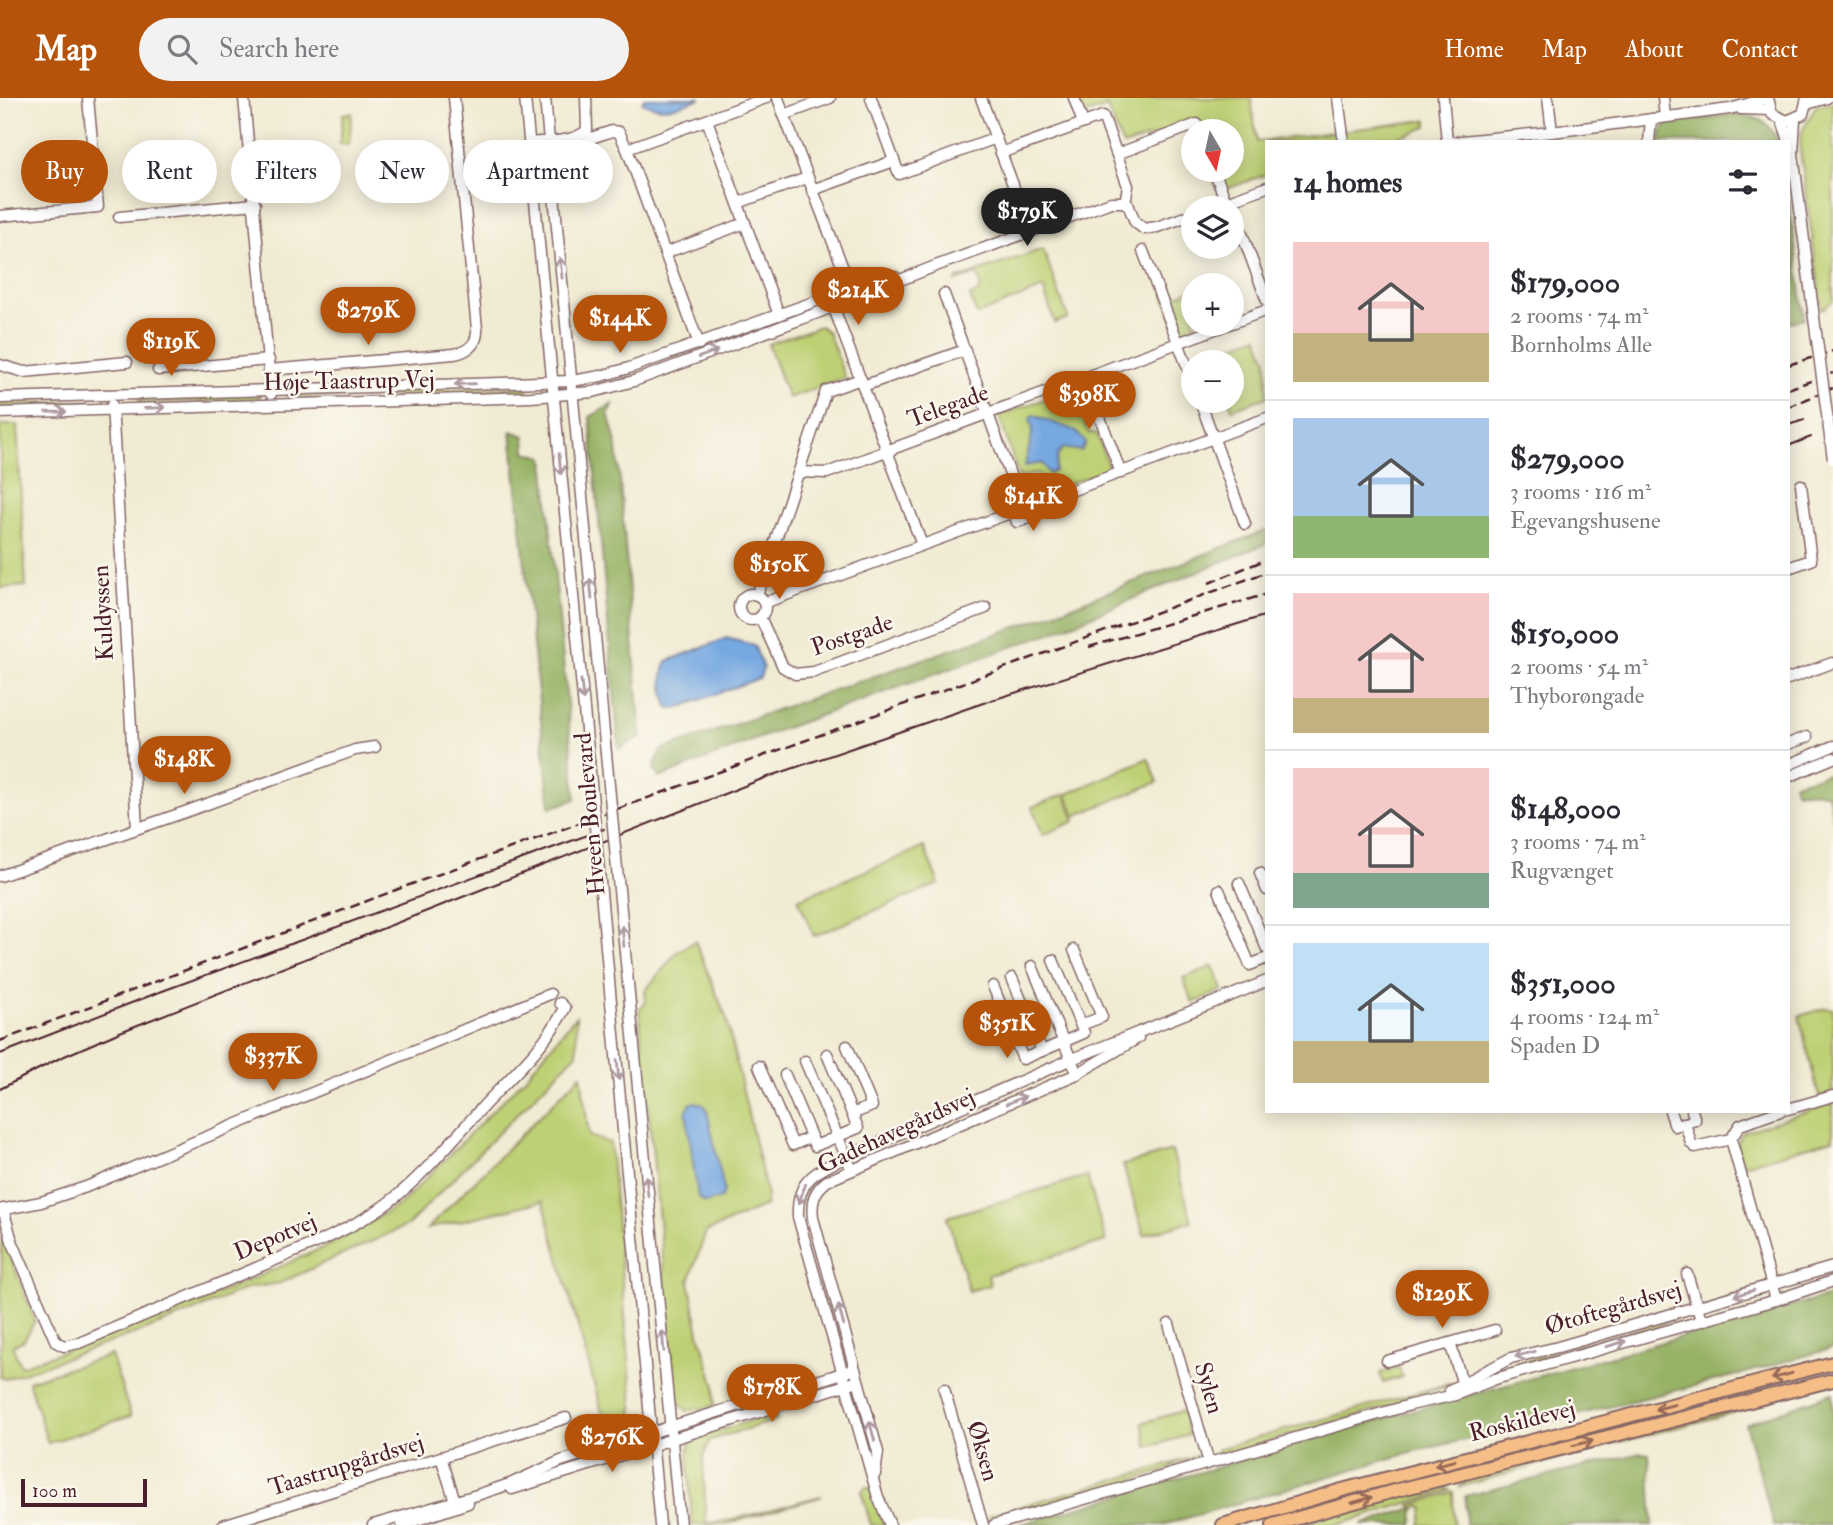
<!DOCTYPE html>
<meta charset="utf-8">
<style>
:root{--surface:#fff;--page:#f2f2f3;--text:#2b2b33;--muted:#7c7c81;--line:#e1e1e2;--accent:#b45309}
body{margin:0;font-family:"IM FELL Double Pica",serif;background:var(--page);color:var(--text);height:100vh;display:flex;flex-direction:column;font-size:26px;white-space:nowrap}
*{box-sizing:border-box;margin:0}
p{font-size:23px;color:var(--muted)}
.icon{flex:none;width:38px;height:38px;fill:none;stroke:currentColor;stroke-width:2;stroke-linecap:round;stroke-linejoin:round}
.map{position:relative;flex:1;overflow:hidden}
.sheet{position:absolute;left:1265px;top:42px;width:525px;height:973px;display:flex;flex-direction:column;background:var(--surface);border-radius:0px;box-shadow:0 4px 18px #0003}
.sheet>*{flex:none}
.banner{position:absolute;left:21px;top:42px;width:665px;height:63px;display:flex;gap:14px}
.needle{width:46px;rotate:171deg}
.controls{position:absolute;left:1181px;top:21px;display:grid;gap:14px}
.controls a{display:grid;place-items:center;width:63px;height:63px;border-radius:50%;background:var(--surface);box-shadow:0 4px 18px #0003;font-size:35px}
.scale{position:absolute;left:21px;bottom:18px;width:126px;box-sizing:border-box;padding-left:7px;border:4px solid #4a1f2b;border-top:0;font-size:19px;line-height:24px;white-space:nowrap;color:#4a1f2b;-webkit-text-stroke:5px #fbf7ec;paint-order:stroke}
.price{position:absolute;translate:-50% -60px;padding:0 16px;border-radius:24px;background:var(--accent);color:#fff;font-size:23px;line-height:46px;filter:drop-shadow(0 2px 4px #0008)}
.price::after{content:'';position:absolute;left:50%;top:42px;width:21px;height:16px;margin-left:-10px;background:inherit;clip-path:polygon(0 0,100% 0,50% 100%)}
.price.selected{background:#222;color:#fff}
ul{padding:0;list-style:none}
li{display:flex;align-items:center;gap:21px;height:175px;padding:0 28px}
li+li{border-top:2px solid var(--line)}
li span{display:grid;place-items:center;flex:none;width:196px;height:140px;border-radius:0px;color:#555}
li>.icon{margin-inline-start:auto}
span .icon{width:84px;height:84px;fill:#fffc;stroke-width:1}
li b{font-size:30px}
h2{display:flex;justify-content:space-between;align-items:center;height:84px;padding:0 28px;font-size:30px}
.chip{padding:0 24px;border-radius:32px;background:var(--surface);box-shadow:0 4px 18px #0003;font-size:24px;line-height:63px}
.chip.selected{background:var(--accent);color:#fff}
header{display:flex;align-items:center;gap:42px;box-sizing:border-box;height:98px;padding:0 35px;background:var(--accent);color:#fff}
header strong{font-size:33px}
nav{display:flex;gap:38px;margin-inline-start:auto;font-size:24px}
.search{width:490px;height:63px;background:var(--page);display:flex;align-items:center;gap:18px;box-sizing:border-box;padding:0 24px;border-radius:38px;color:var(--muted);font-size:26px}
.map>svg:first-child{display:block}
.green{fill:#bdd073;stroke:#84784f;stroke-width:2}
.forest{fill:#96b265;stroke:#706848;stroke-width:2}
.water{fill:#76a8e1;stroke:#606486;stroke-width:2}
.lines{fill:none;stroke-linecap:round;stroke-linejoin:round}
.minor-casing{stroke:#846666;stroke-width:13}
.major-casing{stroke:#846666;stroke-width:16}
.minor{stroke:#fff;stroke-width:10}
.major{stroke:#f6be87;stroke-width:12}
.tram{stroke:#4a1f2b;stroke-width:2}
.rail{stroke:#4a1f2b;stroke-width:2.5;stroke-dasharray:10 5;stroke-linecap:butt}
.minor-bridge-casing{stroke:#846666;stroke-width:13;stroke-linecap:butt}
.minor-bridge{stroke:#fff;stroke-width:10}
.oneway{stroke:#ae9aa0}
.oneway2{stroke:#976754}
.labels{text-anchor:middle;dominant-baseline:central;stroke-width:5;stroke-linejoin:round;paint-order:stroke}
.street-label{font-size:24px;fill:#4a1f2b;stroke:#fbf7ec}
</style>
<header>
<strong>Map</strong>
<div class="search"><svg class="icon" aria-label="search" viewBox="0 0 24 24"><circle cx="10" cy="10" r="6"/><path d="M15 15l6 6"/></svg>Search here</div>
<nav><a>Home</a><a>Map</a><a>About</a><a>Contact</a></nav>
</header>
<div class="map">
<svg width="1833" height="1427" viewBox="0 0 1833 1427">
<rect width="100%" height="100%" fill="#fbf7ec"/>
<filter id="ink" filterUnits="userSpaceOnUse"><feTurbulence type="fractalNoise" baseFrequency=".0143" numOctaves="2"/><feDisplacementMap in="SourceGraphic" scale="14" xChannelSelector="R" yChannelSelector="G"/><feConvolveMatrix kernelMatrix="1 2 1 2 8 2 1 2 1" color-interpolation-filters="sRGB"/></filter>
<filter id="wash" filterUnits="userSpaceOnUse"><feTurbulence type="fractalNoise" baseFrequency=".00686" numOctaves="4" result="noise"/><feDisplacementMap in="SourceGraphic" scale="28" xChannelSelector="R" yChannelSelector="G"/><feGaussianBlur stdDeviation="1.57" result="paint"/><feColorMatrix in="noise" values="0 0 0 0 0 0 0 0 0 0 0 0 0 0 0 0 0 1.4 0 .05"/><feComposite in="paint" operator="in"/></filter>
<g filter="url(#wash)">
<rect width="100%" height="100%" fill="#f1ebd3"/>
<g class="green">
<path d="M1077,0H1251L1257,44L1427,22V28C1393,50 1309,44 1267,44V76L1218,94L1210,72H1232V33H1196L1193,25L1123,48L1107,9L1083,17Z"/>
<path d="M1833,4V203L1822,211L1800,51L1801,35L1816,8Z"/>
<path d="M352,15L349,46H340L343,16Z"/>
<path d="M1043,151L1068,220L1055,225L1043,190L977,217L970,198L980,194L979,190L981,189L977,176L956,183L957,181Z"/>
<path d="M1193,191L1194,226H1200L1178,235L1164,197L1174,194L1176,198Z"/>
<path d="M353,193L359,217L350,219L342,194Z"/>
<path d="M820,228L828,234L845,280L788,300L768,246Z"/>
<path d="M1258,238L1267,262V299L1232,311L1229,303H1232V264H1215L1211,256Z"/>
<path d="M527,289V294L287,301V296Z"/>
<path d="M1080,289L1091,318L1085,326L1089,335H1096L1109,370L1046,395L1038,375L1019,379L999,317Z"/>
<path d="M259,297V302L139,305V301Z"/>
<path d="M91,303V307L0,309V305Z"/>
<path d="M0,327H17L26,488L0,490Z"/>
<path d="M1148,660L1158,684L1075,718L1067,696Z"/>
<path d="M1065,696L1075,723L1043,737L1032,709Z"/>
<path d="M924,749L939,786L814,838L798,801Z"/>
<path d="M695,843L726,919L767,1097L765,1108L706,1134L689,1183L699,1235L715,1288L714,1308L687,1313L676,1301L639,912L646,904L645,893L677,854Z"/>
<path d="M1213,868L1223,892L1193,905L1183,880Z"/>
<path d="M1826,910L1833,911V994L1819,999L1799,918Z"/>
<path d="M576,918L577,955L408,1127L280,1185L248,1190L170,1223L6,1281L0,1279L2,1137L35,1223L24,1242L12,1248L21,1268L115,1235L232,1190L331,1146L401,1106L524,981Z"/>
<path d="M581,977L589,1038L610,1045L633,1309L631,1325L607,1332L543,1103L427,1131Z"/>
<path d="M1833,1005V1041L1743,1067C1739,1054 1733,1045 1743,1034Z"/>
<path d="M1172,1053L1192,1123L1144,1137L1123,1067Z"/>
<path d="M1087,1078L1106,1143L988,1177L990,1187L969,1193L947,1119Z"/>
<path d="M1766,1193L1770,1194L1768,1199L1706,1216V1211Z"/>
<path d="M1692,1215L1662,1226L1650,1233L1474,1284L1508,1268Z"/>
<path d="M111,1257L131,1318L48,1345L28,1283Z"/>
<path d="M1399,1269L1402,1279L1383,1285L1380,1275Z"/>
<path d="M1451,1285V1287L1429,1293L1422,1299L1220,1357L1216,1356L1217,1352L1221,1350Z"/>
<path d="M1743,1312L1583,1354L1459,1389L1471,1379L1725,1314Z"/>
<path d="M1182,1313L1189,1337L1148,1349L1142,1325Z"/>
<path d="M773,1316L777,1322L710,1342L703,1360L706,1425L731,1422L822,1398L727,1426L692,1427L688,1357L690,1345L705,1337Z"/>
<path d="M1199,1358L1176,1365L1168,1372L992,1423L989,1422L990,1417Z"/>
<path d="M866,1389L871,1391L884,1427H871L862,1396V1392Z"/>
<path d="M1444,1389L1450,1392L1337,1427H1305L1328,1416L1416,1393L1426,1394Z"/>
<path d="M1453,1394L1454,1427H1420L1424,1411L1419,1407L1416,1411L1411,1407Z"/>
</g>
<g class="forest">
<path d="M1735,17C1757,18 1769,22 1778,44H1659L1664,28L1672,24Z"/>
<path d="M1789,101L1804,220L1789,225H1788Z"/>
<path d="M614,305L608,315L617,349L641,638L619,651L590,319Z"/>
<path d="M511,333L525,338L526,354L544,359L576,701L550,710Z"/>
<path d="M1267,432V445L1053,534L777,633L659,680L654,671L661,652L1028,525Z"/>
<path d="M1826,676L1833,681V721L1828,696C1816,692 1807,695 1795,692L1794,685Z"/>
<path d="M1833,1197V1250L1737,1277L1569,1319L1419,1352L1163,1427H1018L1380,1322Z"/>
<path d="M1833,1295V1427H1774L1745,1326Z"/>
<path d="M1641,1355L1649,1356L1653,1427H1466L1465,1398Z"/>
<path d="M1414,1410L1413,1427H1361Z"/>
</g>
<g class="water">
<path d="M644,0H701C681,7 662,16 642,4Z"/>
<path d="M1033,317L1074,332L1086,344L1081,353L1063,350L1058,357L1055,373L1049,376L1042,365L1025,368L1033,332L1030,320Z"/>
<path d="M727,540L754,547L763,570L760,580L675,611H669C663,598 660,575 667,563Z"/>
<path d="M695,1004L704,1007L707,1012L724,1092L721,1100L706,1105L698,1100L686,1014L690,1006Z"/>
</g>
</g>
<g filter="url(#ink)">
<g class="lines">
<g class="minor-casing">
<g id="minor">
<path d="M244,0L271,296"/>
<path d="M525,0L589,663"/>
<path d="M545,0L606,656"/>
<path d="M778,0L784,17L830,0"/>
<path d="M871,0L899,76L996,40"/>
<path d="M981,0L1030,133"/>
<path d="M1074,0L1083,25"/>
<path d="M1338,0L1343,38"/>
<path d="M1443,0L1447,44"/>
<path d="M1548,0L1552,34"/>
<path d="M1663,0L1665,19"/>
<path d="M1768,0L1772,16L1787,23L1803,16L1807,0"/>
<path d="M1807,6L1827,0"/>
<path d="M1741,11L1770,12"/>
<path d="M784,17L851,191"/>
<path d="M1795,21L1793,56L1812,205"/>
<path d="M707,22L779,217"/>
<path d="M1782,22L1791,49"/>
<path d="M584,36L591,40L612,33L619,34L627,51L766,0"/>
<path d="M1452,44L1552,34L1730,11L1768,0"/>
<path d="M1649,44L1651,21"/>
<path d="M529,45C547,43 575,45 587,32L586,0"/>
<path d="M627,51L665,155"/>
<path d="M1001,55L1103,18L1128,88L1125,105"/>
<path d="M1117,56L1197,26L1200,33"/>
<path d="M1214,72L1226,104"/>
<path d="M812,92L894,63"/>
<path d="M1230,103L1267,203"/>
<path d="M738,105L807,80"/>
<path d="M1209,110L1267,89"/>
<path d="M0,118L98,109L88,0"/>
<path d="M119,119L255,106"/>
<path d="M1143,153L1194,286"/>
<path d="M944,196L1019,401"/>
<path d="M832,205L922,447"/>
<path d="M1232,225L1267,212"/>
<path d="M699,246L665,155L745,125"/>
<path d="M0,267L24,274L127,264"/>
<path d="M158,272L269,262"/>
<path d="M269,272L454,256C467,254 478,246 477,231L454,0"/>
<path d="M1085,280L1121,375"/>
<path d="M863,288L965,252"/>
<path d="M0,300L572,283L601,278L629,270L850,191L895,179"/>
<path d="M1200,303L1245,426"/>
<path d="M112,307L137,730"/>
<path d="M0,315L531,299L593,294L634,283L812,217L933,169L1111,104H1122L1128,106L1135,124L1144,131L1157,129L1194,116"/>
<path d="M799,374L827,375L1229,226"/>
<path d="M1030,397L1037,417L1017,424L1010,405Z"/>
<path d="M1033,407L1267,320"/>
<path d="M1788,470L1811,462L1801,387"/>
<circle cx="752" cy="509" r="13"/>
<path d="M757,497L826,293L861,281"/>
<path d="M764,505L1013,414"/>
<path d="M760,519L783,569L795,576L814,574L986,510"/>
<path d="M1788,581L1832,565"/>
<path d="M1788,646L1807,639"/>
<path d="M1788,667L1833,648"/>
<path d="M1788,679L1833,660"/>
<path d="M1260,775L1267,792"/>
<path d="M0,778L185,714L355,652L375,649"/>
<path d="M1239,785L1267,851"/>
<path d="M1219,792L1250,867L1267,860"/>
<path d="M1074,852L1102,919L1081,927"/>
<path d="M1032,868L1077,976"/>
<path d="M1012,880L1042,953"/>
<path d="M993,888L1023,961L1084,935L1053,862"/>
<path d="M611,904L660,1427"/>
<path d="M630,906L680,1427"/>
<path d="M847,948L872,1008L852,1016"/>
<path d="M805,963L852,1072"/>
<path d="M759,968L793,1047L811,1039"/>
<path d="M785,977L815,1048L858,1030L827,956"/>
<path d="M1788,1011L1833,998"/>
<path d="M1670,1013L1675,1028L1695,1022L1692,1013"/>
<path d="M1685,1025L1691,1045L1695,1049L1731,1041"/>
<path d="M3,1111L12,1143L56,1244L64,1248L79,1245L327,1140C348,1130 369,1119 388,1105C426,1076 457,1036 490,1001C517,973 547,945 565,910L560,905"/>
<path d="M0,1112L41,1104L86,1089L550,896"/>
<path d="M1687,1176L1701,1222"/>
<path d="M1776,1202L1731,1041L1740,1027L1780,1013"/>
<path d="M1169,1226L1209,1365"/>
<path d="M1450,1245L1495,1232"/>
<path d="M1387,1263L1450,1245L1464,1290"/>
<path d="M944,1291L983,1427"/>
<path d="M1450,1292L1511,1260L1558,1249L1833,1169"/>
<path d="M441,1359L455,1403"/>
<path d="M875,1376L878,1354L813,1120C811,1104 814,1093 827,1083L1077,976L1138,940"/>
<path d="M512,1391L852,1285"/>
<path d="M223,1427L566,1320"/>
<path d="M373,1427L477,1397L510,1386L561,1363L849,1273"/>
<path d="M402,1427L468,1405"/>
<path d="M890,1427L878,1399L798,1119C796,1082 816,1073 846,1059L1072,961L1267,883"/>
<path d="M994,1427L1410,1307L1455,1297L1495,1281L1776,1202L1833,1183"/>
</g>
</g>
<g class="major-casing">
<g id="major">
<path d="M1223,1427L1342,1392L1833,1265"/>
<path d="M1273,1427L1394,1393L1833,1282"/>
</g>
</g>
<use href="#minor" class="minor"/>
<use href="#major" class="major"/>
<g class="tram">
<path d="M1788,327L1804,322"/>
<path d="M1788,348L1811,339"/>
<path d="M0,956L157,895L604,731"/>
<path d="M0,991L60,960L120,934L762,681L992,602L1267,517"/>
</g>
<g class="rail">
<path d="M1788,267L1833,253"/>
<path d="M1788,291L1833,275"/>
<path d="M1788,309L1833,290"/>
<path d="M1209,485L1267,461"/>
<path d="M1089,549L1267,496"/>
<path d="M0,943L401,790L1267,474"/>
</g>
<g class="minor-bridge-casing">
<g id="minor-bridge">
<path d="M1812,205L1833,361"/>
<path d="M606,656L630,906"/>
<path d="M589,663L611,904"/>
</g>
</g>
<use href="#minor-bridge" class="minor-bridge"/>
</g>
<defs><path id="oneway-shaft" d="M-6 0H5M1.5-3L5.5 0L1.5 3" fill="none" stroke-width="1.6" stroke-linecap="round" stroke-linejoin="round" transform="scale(1.75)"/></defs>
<g class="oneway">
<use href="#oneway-shaft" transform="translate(561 170) rotate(-96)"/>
<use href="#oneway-shaft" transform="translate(708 256) rotate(-20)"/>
<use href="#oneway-shaft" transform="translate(465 286) rotate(178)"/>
<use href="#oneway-shaft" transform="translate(155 310) rotate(-2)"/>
<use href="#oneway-shaft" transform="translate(56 314) rotate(-1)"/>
<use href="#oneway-shaft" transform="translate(560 366) rotate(84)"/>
<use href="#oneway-shaft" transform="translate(591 491) rotate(-95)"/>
<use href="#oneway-shaft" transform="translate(582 592) rotate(84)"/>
<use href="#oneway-shaft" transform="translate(623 838) rotate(-95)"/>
<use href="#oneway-shaft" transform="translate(618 972) rotate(85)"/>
<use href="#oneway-shaft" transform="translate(1016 1002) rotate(-23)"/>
<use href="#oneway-shaft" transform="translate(647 1088) rotate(-96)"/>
<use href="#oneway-shaft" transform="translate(802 1096) rotate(110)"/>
<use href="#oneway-shaft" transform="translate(1744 1195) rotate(164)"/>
<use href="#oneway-shaft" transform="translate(841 1217) rotate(-105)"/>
<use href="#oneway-shaft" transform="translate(663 1243) rotate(-95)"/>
<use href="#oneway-shaft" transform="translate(1616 1246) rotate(-16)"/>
<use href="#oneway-shaft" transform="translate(1525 1256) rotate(165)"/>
<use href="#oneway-shaft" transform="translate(872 1333) rotate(-105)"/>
</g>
<g class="oneway2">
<use href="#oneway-shaft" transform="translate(1782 1278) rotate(165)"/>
<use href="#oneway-shaft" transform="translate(1665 1309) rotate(166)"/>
<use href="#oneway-shaft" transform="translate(1583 1345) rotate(-14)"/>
<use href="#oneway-shaft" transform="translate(1445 1365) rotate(165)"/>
<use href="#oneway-shaft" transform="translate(1362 1402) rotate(-16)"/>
</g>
</g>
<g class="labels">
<g class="street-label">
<text transform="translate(349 283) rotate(-1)">Høje Taastrup Vej</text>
<text transform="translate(948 308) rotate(-20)">Telegade</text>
<text transform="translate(103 515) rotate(-93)">Kuldyssen</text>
<text transform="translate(852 537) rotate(-19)">Postgade</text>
<text transform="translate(590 716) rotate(-95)">Hveen Boulevard</text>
<text transform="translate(896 1033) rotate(-25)">Gadehavegårdsvej</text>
<text transform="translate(275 1139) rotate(-23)">Depotvej</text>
<text transform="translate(1613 1210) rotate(-16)">Øtoftegårdsvej</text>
<text transform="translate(1209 1290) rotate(74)">Sylen</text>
<text transform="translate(1522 1323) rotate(-14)">Roskildevej</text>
<text transform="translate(983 1353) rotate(74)">Øksen</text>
<text transform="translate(346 1367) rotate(-17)">Taastrupgårdsvej</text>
</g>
</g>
</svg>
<div class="controls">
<a><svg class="needle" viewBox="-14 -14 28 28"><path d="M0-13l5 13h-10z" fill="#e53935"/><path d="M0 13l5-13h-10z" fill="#7c7c81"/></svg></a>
<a><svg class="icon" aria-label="layers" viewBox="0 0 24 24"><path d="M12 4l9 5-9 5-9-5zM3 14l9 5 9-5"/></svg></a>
<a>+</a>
<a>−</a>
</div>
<div class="scale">100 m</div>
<b class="price selected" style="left:1027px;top:150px">$179K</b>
<b class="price" style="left:858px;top:229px">$214K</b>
<b class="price" style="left:368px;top:249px">$279K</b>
<b class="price" style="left:620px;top:257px">$144K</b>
<b class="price" style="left:171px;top:280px">$119K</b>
<b class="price" style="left:1089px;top:333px">$398K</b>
<b class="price" style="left:1033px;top:435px">$141K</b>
<b class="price" style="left:779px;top:503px">$150K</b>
<b class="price" style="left:184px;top:698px">$148K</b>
<b class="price" style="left:1007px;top:962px">$351K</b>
<b class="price" style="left:273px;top:995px">$337K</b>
<b class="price" style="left:1442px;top:1232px">$129K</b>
<b class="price" style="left:772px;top:1326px">$178K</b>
<b class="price" style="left:612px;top:1376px">$276K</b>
<div class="banner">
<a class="chip selected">Buy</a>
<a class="chip">Rent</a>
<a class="chip">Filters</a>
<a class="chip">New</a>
<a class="chip">Apartment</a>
</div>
<section class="sheet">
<h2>14 homes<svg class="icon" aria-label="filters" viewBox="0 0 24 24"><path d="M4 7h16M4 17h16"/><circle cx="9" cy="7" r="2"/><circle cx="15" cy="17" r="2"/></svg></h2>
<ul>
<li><span style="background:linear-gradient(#f6c9c9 65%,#c2b280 0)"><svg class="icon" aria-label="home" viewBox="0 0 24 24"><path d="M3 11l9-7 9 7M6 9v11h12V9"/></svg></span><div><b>$179,000</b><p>2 rooms · 74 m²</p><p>Bornholms Alle</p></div></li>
<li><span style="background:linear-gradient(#a9c7e8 70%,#8fb573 0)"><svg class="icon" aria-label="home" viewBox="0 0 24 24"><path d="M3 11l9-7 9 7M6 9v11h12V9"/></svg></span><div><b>$279,000</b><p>3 rooms · 116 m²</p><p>Egevangshusene</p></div></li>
<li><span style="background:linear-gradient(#f6c9c9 75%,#c2b280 0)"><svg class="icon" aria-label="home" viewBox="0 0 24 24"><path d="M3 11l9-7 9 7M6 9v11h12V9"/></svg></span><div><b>$150,000</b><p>2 rooms · 54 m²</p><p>Thyborøngade</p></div></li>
<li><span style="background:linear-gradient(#f6c9c9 75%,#7fa58c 0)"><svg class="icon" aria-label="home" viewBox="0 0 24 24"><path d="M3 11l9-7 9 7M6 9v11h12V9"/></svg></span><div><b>$148,000</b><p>3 rooms · 74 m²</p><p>Rugvænget</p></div></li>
<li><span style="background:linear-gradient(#bfe0f5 70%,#c2b280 0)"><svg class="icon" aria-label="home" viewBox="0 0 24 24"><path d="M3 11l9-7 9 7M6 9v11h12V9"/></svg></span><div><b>$351,000</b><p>4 rooms · 124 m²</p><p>Spaden D</p></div></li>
</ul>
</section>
</div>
